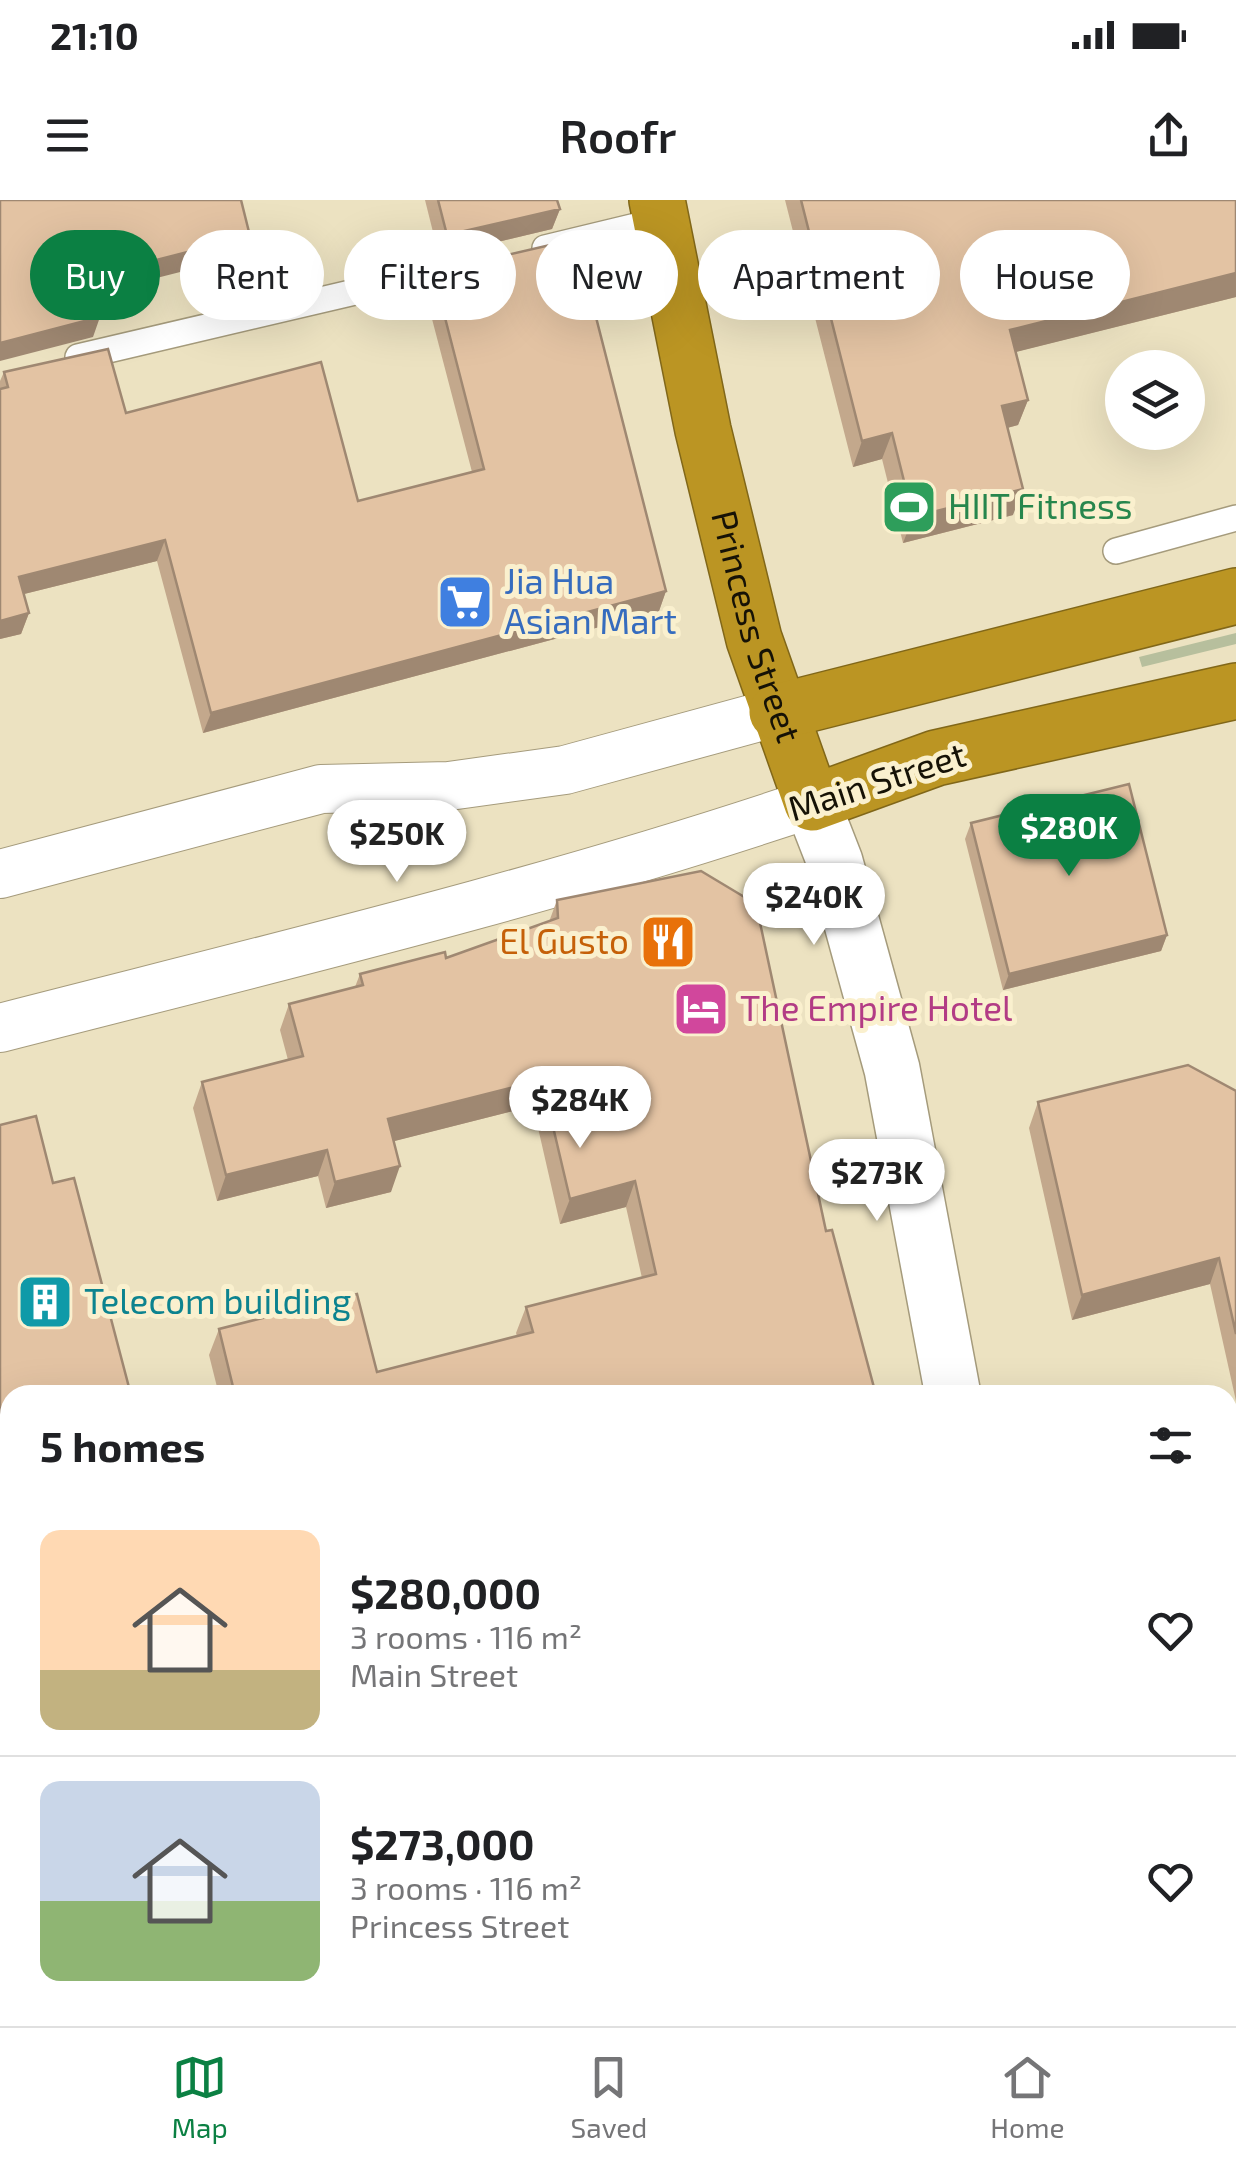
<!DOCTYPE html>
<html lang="en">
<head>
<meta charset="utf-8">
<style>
  :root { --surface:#fff; --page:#f2f2f2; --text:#202124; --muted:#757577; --line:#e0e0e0; --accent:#0b8043 }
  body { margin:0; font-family:"Exo 2",sans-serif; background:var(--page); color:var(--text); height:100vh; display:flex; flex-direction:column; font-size:38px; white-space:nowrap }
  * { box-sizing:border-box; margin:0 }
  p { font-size:32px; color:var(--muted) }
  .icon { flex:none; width:55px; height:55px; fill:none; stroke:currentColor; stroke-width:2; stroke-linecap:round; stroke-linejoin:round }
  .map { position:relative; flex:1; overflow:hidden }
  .side { position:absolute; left:0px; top:1185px; width:1238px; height:642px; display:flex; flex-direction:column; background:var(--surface); border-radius:30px 30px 0 0; box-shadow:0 10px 40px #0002 }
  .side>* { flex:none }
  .guide { position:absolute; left:30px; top:30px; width:1178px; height:90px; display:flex; gap:20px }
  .fabs { position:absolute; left:1105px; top:150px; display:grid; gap:20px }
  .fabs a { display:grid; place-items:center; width:100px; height:100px; border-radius:50%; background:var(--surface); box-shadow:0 10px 40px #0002; font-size:50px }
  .price { position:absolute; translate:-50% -85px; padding:0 22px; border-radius:35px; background:#fff; color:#222; font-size:32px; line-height:65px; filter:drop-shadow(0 2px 5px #0008) }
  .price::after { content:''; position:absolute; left:50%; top:60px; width:30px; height:22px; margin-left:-15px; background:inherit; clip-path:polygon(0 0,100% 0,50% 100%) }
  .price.current { background:var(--accent); color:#fff }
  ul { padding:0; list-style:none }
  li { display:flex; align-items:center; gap:30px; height:250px; padding:0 40px }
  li+li { border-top:2px solid var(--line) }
  li span { display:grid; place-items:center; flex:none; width:280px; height:200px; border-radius:20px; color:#555 }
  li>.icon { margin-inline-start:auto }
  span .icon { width:120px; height:120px; fill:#fffc; stroke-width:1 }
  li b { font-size:42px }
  h2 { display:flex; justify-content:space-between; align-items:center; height:120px; padding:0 40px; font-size:42px }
  .chip { padding:0 35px; border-radius:45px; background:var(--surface); box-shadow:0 10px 40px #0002; font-size:35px; line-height:90px }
  .chip.current { background:var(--accent); color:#fff }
  .status { display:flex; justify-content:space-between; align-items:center; height:70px; padding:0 50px; background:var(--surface); direction:ltr }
  .status svg { height:28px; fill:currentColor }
  header { display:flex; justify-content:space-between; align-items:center; height:130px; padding:0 40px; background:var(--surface); font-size:45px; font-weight:600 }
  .tabs { display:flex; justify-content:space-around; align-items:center; height:140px; border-top:2px solid var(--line); background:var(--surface); font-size:28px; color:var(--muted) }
  .tabs a { display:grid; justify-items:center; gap:5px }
  .tabs .current { color:var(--accent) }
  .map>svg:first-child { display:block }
  .green { fill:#b7bf9d }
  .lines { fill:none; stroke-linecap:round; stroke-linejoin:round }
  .lane-casing { stroke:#a59b7c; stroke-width:28 }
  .street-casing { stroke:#a59b7c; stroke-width:50 }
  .secondary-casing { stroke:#a59b7c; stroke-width:58 }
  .highway-casing { stroke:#816719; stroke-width:58 }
  .lane { stroke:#fff; stroke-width:25 }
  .street { stroke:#fff; stroke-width:48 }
  .secondary { stroke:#fff; stroke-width:55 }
  .highway { stroke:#bb9523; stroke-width:55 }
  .wall { fill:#c3a88c }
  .shaded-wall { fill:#9f8872 }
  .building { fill:#e3c3a3; stroke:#9f8872; stroke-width:2.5 }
  .labels { text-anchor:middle; stroke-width:10; stroke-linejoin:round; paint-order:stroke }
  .leisure-label { font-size:35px; fill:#27864d; stroke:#faf0ce; text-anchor:start }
  .shop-label { font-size:35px; fill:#366cbe; stroke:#faf0ce; text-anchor:start }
  .street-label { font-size:35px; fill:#161206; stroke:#faf0ce }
  .food-label { font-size:35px; fill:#c56008; stroke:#faf0ce; text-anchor:end }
  .hotel-label { font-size:35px; fill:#b23c85; stroke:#faf0ce; text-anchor:start }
  .culture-label { font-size:35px; fill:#0d838f; stroke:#faf0ce; text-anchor:start }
</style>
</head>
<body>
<div class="status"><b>21:10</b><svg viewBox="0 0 49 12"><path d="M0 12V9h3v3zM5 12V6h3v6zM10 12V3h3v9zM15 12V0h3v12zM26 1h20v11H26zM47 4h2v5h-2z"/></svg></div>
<header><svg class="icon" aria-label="menu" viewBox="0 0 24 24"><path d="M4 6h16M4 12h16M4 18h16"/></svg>Roofr<svg class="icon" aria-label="share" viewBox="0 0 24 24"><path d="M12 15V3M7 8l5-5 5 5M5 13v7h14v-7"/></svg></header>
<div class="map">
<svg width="1236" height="1826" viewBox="0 0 1236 1826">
  <rect width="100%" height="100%" fill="#ece2c1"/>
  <!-- green -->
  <path class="green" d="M1236 433V444L1142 467 1139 457Z"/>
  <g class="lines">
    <!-- lane casing -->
    <g class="lane-casing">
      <path id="lane" d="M545 48 661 20
        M78 157 487 61
        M1116 351 1236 318
        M339 1818 341 1826"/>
    </g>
    <!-- street casing -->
    <g class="street-casing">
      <path id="street" d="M0 674 321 589 449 586 565 570 777 512
        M0 828C272 758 546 693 812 603
        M1228 1490 1236 1488
        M0 1807 10 1804"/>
    </g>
    <!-- secondary casing -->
    <g class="secondary-casing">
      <path id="secondary" d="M812 603 835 662 892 869 953 1195
        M1134 1818 1136 1826"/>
    </g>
    <!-- highway casing -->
    <g class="highway-casing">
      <g id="highway">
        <path id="s1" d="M657 0 703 230 754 439 812 603 936 558 1236 491"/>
        <path d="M777 512 1236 396"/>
      </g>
    </g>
    <!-- lane -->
    <use href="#lane" class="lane"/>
    <!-- street -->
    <use href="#street" class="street"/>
    <!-- secondary -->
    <use href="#secondary" class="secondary"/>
    <!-- highway -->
    <use href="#highway" class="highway"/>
  </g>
  <!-- wall -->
  <path class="wall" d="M425 0H557L560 9 552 29 439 56Z
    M785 0H1236V97L1015 152 1028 200 1018 225 1007 228 1013 315 903 343 882 259 853 267Z
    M455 67 666 391 659 411 203 533 157 361 24 394 29 413 21 434 0 439V181L4 172 126 213 358 301 472 272 426 96 434 75 453 70Z
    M971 623 1167 735 1161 751 1003 790 965 639Z
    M557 700 826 1031 876 1195H219L209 1155 219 1129 377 1172 517 1136 516 1133 526 1107 642 1078 626 1007 560 1024 533 906 394 941 391 992 326 1008 318 976 217 1001 193 908 202 882 288 860 280 830 289 804 355 787 360 774 446 758 549 722Z
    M1236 891V1201L1210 1084 1072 1120 1029 928 1038 902Z
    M0 925 53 983 10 1195V1323L0 1285Z
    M1236 1582V1774L1228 1740V1584Z
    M758 1818H854L856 1826H760Z"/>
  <!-- shaded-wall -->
  <path class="shaded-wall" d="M560 9 552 29 439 56 447 35Z
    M250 36 243 56 82 97 90 77Z
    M1236 73V97L1000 156 1010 130Z
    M100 117 93 137 0 161V143Z
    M1028 200 1018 225 992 232 1002 206Z
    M892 233 882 259 853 267 862 241Z
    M1023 289 1013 315 903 343 913 317Z
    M165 340 157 361 12 397 19 377Z
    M666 391 659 411 203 533 211 513Z
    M29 413 21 434 0 439V421Z
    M1167 735 1161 751 1003 790 1009 774Z
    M542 880 533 906 379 945 388 919Z
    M327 950 318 976 217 1001 226 975Z
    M400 966 391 992 326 1008 335 982Z
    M635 981 626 1007 560 1024 570 999Z
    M1219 1058 1210 1084 1072 1120 1082 1095Z
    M10 1637V1661L0 1663V1640Z"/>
  <!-- building -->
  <path class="building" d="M0 0H241L250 36 90 77 100 117 0 143Z
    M438 0H557L560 9 447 35Z
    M801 0H1236V73L1010 130 1028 200 1002 206 1023 289 913 317 892 233 862 241Z
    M576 39 666 391 211 513 165 340 19 377 29 413 0 421V189L8 187 4 172 108 149 126 213 321 162 358 301 484 269 434 75 455 70V67Z
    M1129 584 1167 735 1009 774 971 623Z
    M701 671 756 704 826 1031 832 1030 876 1195H235L219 1129 357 1094 377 1172 533 1132 526 1107 656 1074 635 981 570 999 542 880 388 919 400 966 335 982 327 950 226 975 202 882 303 856 289 804 363 785 360 774 445 752 446 758 558 718 557 700Z
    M1188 865 1236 891V1134L1219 1058 1082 1095 1038 902Z
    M36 916 53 983 74 978 131 1195H10V1261L0 1223V925Z
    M10 1380V1637L0 1640V1382Z
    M1236 1582V1713L1228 1678V1584Z
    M359 1818H585L587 1826H327Z
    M774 1818H854L856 1826H776Z"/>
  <!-- icons -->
  <defs>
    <g id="stadium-square" transform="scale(2.875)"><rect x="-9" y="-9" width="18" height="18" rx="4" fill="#2e9e5b" stroke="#faf0ce"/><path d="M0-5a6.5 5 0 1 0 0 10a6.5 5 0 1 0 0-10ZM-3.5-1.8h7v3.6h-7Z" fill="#fff"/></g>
    <g id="supermarket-square" transform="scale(2.875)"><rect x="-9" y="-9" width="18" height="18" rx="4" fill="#3f7fe0" stroke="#faf0ce"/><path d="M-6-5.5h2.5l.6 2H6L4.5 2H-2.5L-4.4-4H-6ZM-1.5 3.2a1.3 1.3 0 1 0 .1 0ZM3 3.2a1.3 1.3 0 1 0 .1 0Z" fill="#fff"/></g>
    <g id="restaurant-square" transform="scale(2.875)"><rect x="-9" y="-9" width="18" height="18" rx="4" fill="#e8710a" stroke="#faf0ce"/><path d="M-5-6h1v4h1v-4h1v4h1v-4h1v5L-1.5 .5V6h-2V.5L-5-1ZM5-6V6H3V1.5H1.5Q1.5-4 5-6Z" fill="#fff"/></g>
    <g id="hotel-square" transform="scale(2.875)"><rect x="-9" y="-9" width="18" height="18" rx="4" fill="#d1479c" stroke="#faf0ce"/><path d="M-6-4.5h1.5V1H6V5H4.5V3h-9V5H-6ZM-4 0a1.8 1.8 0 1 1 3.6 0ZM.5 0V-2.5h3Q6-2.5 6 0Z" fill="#fff"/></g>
    <g id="building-square" transform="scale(2.875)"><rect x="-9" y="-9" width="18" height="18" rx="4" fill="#0f9aa8" stroke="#faf0ce"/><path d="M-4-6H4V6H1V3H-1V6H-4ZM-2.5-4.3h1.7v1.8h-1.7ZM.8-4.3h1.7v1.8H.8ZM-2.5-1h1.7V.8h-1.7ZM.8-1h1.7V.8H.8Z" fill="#fff"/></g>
  </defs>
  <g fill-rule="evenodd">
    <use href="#stadium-square" x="909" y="307"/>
    <use href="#supermarket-square" x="465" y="402"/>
    <use href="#restaurant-square" x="668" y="742"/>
    <use href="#hotel-square" x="701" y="809"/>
    <use href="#building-square" x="45" y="1102"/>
  </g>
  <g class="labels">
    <!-- leisure labels -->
    <g class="leisure-label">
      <text x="948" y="319">HIIT Fitness</text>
    </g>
    <!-- shop labels -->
    <g class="shop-label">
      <text x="504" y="394">Jia Hua<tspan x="504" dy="40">Asian Mart</tspan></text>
    </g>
    <!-- street labels -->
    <g class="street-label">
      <text dy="12" stroke="none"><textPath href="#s1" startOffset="438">Princess Street</textPath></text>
      <text transform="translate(877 582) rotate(-18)" y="12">Main Street</text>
    </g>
    <!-- food labels -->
    <g class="food-label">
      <text x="629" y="754">El Gusto</text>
    </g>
    <!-- hotel labels -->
    <g class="hotel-label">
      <text x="740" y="821">The Empire Hotel</text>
    </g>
    <!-- culture labels -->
    <g class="culture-label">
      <text x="84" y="1114">Telecom building</text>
    </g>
  </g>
</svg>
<div class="fabs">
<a><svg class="icon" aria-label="layers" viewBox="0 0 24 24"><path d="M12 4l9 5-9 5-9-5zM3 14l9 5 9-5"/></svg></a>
</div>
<b class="price current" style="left:1069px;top:679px">$280K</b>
<b class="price" style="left:397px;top:685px">$250K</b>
<b class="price" style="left:814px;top:748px">$240K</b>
<b class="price" style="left:580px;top:951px">$284K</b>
<b class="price" style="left:877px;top:1024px">$273K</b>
<div class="guide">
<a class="chip current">Buy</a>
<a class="chip">Rent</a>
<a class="chip">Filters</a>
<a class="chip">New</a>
<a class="chip">Apartment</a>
<a class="chip">House</a>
</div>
<section class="side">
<h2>5 homes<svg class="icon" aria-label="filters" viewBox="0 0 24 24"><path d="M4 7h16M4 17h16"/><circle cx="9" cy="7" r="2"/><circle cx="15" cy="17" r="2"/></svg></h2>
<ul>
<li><span style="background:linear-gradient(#ffd9b3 70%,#c2b280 0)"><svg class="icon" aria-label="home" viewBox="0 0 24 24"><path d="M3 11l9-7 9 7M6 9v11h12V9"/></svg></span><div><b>$280,000</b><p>3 rooms · 116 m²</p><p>Main Street</p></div><svg class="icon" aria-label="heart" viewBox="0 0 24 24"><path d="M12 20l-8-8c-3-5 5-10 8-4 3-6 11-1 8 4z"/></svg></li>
<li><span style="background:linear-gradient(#c9d6e8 60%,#8fb573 0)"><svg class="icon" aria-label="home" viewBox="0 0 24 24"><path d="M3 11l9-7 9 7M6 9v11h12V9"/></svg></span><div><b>$273,000</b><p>3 rooms · 116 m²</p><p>Princess Street</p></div><svg class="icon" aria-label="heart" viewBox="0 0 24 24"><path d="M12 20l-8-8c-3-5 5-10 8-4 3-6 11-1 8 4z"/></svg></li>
</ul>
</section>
</div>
<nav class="tabs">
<a class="current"><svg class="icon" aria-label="map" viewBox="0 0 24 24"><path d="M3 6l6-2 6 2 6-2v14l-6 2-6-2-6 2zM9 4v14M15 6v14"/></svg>Map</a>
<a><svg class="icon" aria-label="saved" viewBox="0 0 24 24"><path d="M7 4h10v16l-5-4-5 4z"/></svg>Saved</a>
<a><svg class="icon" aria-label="home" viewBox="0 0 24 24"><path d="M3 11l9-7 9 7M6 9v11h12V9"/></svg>Home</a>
</nav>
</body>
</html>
